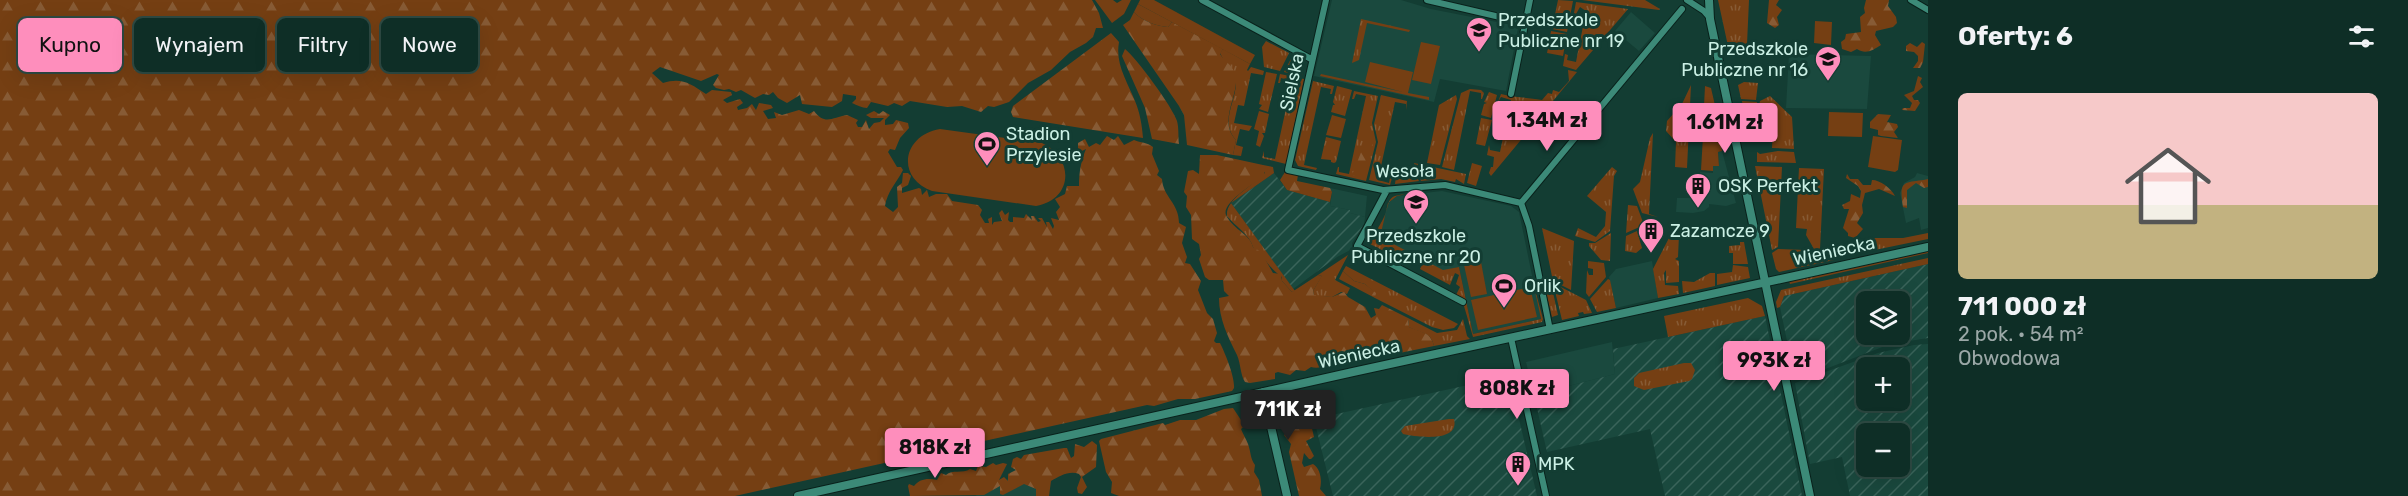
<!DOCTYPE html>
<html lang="pl">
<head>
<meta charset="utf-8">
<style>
  :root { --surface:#0e2e26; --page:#1c3a32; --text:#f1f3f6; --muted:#9ba8a7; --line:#2e4a43; --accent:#fe8ebc }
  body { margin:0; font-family:Rubik,sans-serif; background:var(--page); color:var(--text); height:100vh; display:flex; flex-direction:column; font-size:22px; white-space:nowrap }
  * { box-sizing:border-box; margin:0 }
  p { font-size:20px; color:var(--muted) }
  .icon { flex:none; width:33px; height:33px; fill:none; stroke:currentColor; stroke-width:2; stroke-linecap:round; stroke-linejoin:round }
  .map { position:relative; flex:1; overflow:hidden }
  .panel { display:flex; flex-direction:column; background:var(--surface); width:480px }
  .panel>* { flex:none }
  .hud { position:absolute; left:18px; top:18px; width:570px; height:54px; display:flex; gap:12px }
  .tools { position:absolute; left:1856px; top:291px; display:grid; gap:12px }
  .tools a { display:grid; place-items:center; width:54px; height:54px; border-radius:9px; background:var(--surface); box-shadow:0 6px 24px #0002,0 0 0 2px var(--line); font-size:30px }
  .price { position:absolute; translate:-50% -51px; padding:0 14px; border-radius:6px; background:var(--accent); color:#111; font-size:20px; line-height:39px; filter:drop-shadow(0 2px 3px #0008) }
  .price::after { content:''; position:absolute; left:50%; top:36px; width:18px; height:14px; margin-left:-9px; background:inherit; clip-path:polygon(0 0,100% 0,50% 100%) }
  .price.current { background:#222; color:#fff }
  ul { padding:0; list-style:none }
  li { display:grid; align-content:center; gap:12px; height:318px; padding:0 30px }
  li span { display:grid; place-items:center; height:186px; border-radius:9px; color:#555 }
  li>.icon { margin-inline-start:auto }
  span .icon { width:108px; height:108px; fill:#fffc; stroke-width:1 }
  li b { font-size:26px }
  h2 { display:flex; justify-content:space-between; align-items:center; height:72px; padding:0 30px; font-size:26px }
  .pill { padding:0 21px; border-radius:9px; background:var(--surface); box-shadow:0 6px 24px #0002,0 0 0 2px var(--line); font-size:21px; line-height:54px }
  .pill.current { background:var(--accent); color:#111 }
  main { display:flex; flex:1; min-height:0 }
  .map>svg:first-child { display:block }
  .built { fill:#1a493e }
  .industrial { fill:url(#industrial-furrows); fill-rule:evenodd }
  .grass { fill:url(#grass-tufts) }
  .forest { fill:url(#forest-firs) }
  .green { fill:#753f13 }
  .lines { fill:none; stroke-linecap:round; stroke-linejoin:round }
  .street-casing { stroke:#09211b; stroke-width:8 }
  .secondary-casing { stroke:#09211b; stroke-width:10 }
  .street { stroke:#3c8a78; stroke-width:6 }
  .secondary { stroke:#3c8a78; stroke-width:8 }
  .labels { text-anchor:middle; stroke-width:6; stroke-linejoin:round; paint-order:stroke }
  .poi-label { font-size:18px; fill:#cbf0e5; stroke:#133d33; text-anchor:start }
  .street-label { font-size:18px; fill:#cbf0e5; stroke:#133d33 }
</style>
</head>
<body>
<main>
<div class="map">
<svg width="1928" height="496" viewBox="0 0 1928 496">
  <defs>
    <pattern id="industrial-furrows" width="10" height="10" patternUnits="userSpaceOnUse" patternTransform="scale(1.5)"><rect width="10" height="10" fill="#1a493e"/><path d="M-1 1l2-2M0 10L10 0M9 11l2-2" fill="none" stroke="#3a645a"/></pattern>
    <pattern id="grass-tufts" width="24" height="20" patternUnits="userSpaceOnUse" patternTransform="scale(1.5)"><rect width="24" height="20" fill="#753f13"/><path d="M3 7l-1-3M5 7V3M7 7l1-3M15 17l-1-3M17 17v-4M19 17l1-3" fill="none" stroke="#875b35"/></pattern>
    <pattern id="forest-firs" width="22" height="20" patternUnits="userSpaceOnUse" patternTransform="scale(1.5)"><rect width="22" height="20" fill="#753f13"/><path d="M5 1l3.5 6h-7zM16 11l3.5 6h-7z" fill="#875b35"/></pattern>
  </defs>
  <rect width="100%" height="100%" fill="#133d33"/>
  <!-- built -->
  <path class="built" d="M1332 0H1401L1431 9 1517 26 1518 28 1506 91 1440 79 1434 102 1314 76Z
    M1631 12 1655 33 1639 51 1615 31Z
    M1789 54 1871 56 1867 109 1786 108Z
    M1722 151 1736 203 1726 206 1709 204V207L1704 211 1693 213 1676 212 1677 198H1698L1700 172 1713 173V166H1719L1718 152Z
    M1917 173 1928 176V228L1921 230 1919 218 1906 223 1900 193 1904 183 1915 177Z
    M1330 188 1367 196 1365 217 1350 213V210L1330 206 1332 192Z
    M1442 191 1511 206 1519 212 1541 319 1473 334 1459 267 1443 271 1379 237 1388 203 1397 196Z
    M1652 261 1658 298 1616 308 1609 277 1616 269Z
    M1612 342 1615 374 1534 395 1526 362Z
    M1032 467 1039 496H975Z"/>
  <!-- industrial -->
  <path class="industrial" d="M1274 173 1287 190 1330 202V206L1350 210V213L1365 217 1364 224 1352 243V249L1337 257 1293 289 1231 203Z
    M1928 264V338L1890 344 1802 378 1799 362 1791 360 1780 307 1784 296ZM1866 302H1899V334H1866Z
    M1765 316 1802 496H1665L1650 429 1547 452 1534 395 1615 374 1613 349Z
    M1928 344V496H1850L1842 457 1810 464 1795 383 1878 353 1914 345ZM1866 368H1899V400H1866ZM1866 434H1899V466H1866Z
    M1509 376 1537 496H1333L1314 419Z"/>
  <!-- grass -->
  <path class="grass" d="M1558 0 1573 1 1567 32 1552 29Z
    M1582 0H1645L1660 9 1659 10Z
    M1718 0H1749L1747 44 1728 46Z
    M1576 2 1628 9 1576 70 1563 66 1565 54 1568 55 1567 60 1576 62 1586 11 1580 7 1576 14 1574 13Z
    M1138 4 1172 22 1168 27C1156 26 1142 21 1134 12Z
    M1361 19 1410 30 1409 32 1367 23 1359 60 1352 63Z
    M1266 41 1289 53 1280 71 1264 67 1262 47Z
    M1223 49 1250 64 1247 70 1248 71 1251 67 1264 71 1263 75 1251 73 1244 106 1238 105 1234 123 1252 126 1249 131 1240 129 1236 145 1243 147 1241 156 1233 155 1236 140C1220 123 1235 103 1236 84L1220 53Z
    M1293 55 1296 57 1292 61 1297 63V58L1303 64 1302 76 1284 72Z
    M1568 70 1577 72 1491 176 1489 173 1491 167H1493L1494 157 1487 155 1489 145 1490 150 1500 152 1511 100 1501 97 1498 102 1501 94C1515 98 1527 97 1542 100L1548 93 1552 94 1553 90 1559 92 1569 81Z
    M1266 72 1277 74 1268 112 1259 109 1262 105 1259 104Z
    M1280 74 1304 79 1286 164 1262 158 1264 151V157L1275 159 1292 81 1281 78 1280 83H1278Z
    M1313 81 1334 86 1332 94H1330L1331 89 1321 87 1304 165 1317 168 1316 170 1298 166 1295 160Z
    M1744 82 1758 83 1756 100 1741 99 1738 85Z
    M1691 85 1687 168 1675 167 1676 142 1666 131 1667 121 1682 104Z
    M1337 86 1352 90 1345 116 1331 112 1333 105H1335L1333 102Z
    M1470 89 1481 90 1484 93 1482 99H1481V93L1470 91 1454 170 1442 167 1461 93Z
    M1354 91 1378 96 1372 123 1376 142 1366 181 1336 174 1338 167H1339V172L1349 174 1366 96 1356 94 1354 99H1352Z
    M1489 92 1497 95 1491 118 1481 115 1484 104 1487 103 1484 102Z
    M1381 95 1407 101 1406 110V104L1395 102 1378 180 1389 183 1390 178H1392L1390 185 1369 180 1378 142 1374 124Z
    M1456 95 1457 99 1440 165 1427 163 1439 105Z
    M1770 96 1792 117 1794 149 1772 148 1774 108 1777 107 1759 106 1760 101Z
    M1742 101 1757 102 1754 129 1747 128Z
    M1259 111 1269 114 1265 133H1262L1264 136 1260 147 1256 145 1259 131 1254 129Z
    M1481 118 1492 120 1485 146 1476 144Z
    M1653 133 1649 214 1658 217 1642 213 1633 189 1640 182 1650 138Z
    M1326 137 1341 141 1336 162 1334 163 1331 162V160L1321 159Z
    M1778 151 1794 152 1796 163 1757 162V152L1760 154Z
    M1414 163 1466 174 1464 184 1456 179 1455 182 1441 179 1421 181Z
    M1472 163 1482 166 1476 186 1467 183Z
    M1263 165 1273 167 1274 173 1231 203 1295 291 1292 292 1282 281V277C1270 269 1265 258 1253 247 1250 235 1235 226 1227 216 1225 199 1254 185 1265 173L1262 169Z
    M1755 166 1782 167 1778 247 1772 250Z
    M1612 167 1617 171 1614 176 1610 231 1595 242 1575 236 1578 228 1596 237 1605 226 1606 212 1587 196Z
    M1411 168 1413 169 1419 181 1395 184 1397 169 1402 170 1401 174 1407 175Z
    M1799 168 1824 169 1820 249H1814L1806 235 1807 229 1796 228Z
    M1407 194 1397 196 1388 203 1380 237 1443 270 1459 267 1473 334 1541 319 1533 282 1543 319 1542 322 1473 337 1464 306 1456 295 1460 287 1456 284 1459 275 1455 273 1450 285 1420 269 1422 265 1414 261 1411 265 1389 253 1391 251 1389 249 1388 253 1370 244 1373 238 1370 237 1368 242 1365 241 1368 235 1373 237C1377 229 1382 222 1385 215 1391 198 1387 196 1407 194Z
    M1628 205 1637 206 1644 225 1626 233Z
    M1542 228 1574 241 1571 290 1553 281Z
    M1637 231 1642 248 1636 253 1625 251 1626 236Z
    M1611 233 1610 261 1601 260 1589 246V243H1595Z
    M1928 233V239L1865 252 1866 238H1903Z
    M1679 235 1678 257 1675 259 1679 261V282L1666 283V270L1664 273 1665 285 1678 286 1679 294 1658 298 1653 269 1669 238Z
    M1740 242H1744L1748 264H1733V253H1729V246L1740 245Z
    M1778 249 1835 251 1834 260 1779 272 1776 269 1772 253Z
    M1928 251V253L1790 284 1789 281Z
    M1348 255 1335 280 1350 288 1347 294 1341 292 1332 297 1314 296 1313 291 1321 277 1322 276 1318 275Z
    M1928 258V264L1784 296 1780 307 1777 308 1776 302 1781 290Z
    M1733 265 1748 267 1750 278 1717 285V274L1732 272Z
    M1346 266 1458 324 1454 328 1443 330 1432 327 1375 298V293L1365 284 1354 281 1343 271Z
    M1710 273H1715V286L1683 293 1682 281 1694 282Z
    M1550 279 1558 315 1552 317 1543 280Z
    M1608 279 1610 280 1616 308 1597 312 1590 299Z
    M1553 283 1586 300 1592 313 1584 314 1583 312 1578 313 1579 316 1562 320Z
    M1748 298 1762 306 1765 316 1668 337 1664 316Z
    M1408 318 1437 333 1457 330 1463 319 1467 336 1470 339 1434 346C1431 331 1419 333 1409 327Z
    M1684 363H1691L1695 370 1692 379 1689 381 1644 390 1634 386V378L1639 373Z
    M1449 419H1454C1460 443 1417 437 1403 434L1401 431 1405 426Z"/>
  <!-- forest -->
  <path class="forest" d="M0 0H1092L1099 13 1103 28H1096L1093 37 1086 43 1070 52 1051 70 1028 83 1009 102 994 107 988 106 981 112 962 106 947 107 910 101 902 106 894 103 888 106 871 102 867 108C862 108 857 105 852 103L856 99V96L843 94 842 101 832 107 802 104 800 95 787 103 778 98 773 92 769 95 763 94 755 98 741 90 736 92 729 89 724 90 716 88 713 85 719 75 717 74 701 81 660 67 652 73 663 83C681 77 690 83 706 94L712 90 731 92 732 95 723 100 727 103 740 99 743 103 737 107 738 110 747 108 752 104 756 110 759 103 771 105 773 108 763 111 768 119 776 118 774 112 782 115 799 110 809 114 814 111C825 126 833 117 847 115L858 120 856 123 858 127H862L866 120 869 129 874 123 880 122 884 118H871L866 115 874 111 879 114 883 111 890 115 885 120V125L893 124 896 120 908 123 909 128 900 138 895 150 890 149 888 152 897 167H901L903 170C897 182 887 192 885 206L893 212 898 207 897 187 902 183 903 173H908L911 176 908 185 902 188V193L919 188 921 189 922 195 927 190 929 197 936 194H947L952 201 978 205 982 210 980 215 985 223H989L988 219 992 217V225L994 222 1002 221 999 213 1002 210 1005 215 1009 212 1008 220 1010 222H1013V217L1024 218 1026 214 1032 220 1031 216H1034L1038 222 1041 221 1038 218H1042L1047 227 1046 222H1049L1053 229 1054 226 1051 218 1059 220 1056 212 1060 207 1055 199 1065 194 1067 186H1079C1079 172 1081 161 1086 149L1078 153V143L1085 139 1089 147 1096 143 1100 145 1107 136 1114 140 1118 136 1124 145 1134 140C1141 143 1147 142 1153 147L1152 154 1159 171 1157 175 1162 179C1163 197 1179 203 1179 223L1186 227 1182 243 1187 257 1185 263 1190 264 1201 281 1198 290 1207 313 1213 319 1217 333 1214 341 1216 343H1220C1225 353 1235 377 1234 388L1232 391 1195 399H1178L1154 406 1147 405 735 496H0Z
    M1769 0H1779L1776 5 1782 10 1777 17 1779 25 1775 28 1767 23Z
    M1866 0H1889L1888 6 1896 17 1897 23 1893 27 1876 31 1875 35 1881 45C1873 50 1866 55 1857 49L1851 52 1842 49 1841 42 1845 39 1846 34 1861 32 1860 17 1865 13 1864 8Z
    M1134 12C1142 21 1156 26 1168 27L1172 22 1223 49 1220 54C1225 62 1235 67 1236 77 1238 97 1218 122 1236 140L1233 155 1187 145 1184 115 1179 106 1123 25 1130 20Z
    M1111 33 1119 42C1115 64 1127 81 1135 101 1140 113 1142 125 1143 138L1013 117 1011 112 1013 106Z
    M1922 42 1925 44 1923 62 1920 68H1913L1918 61V56L1914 52 1906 51V46L1910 43 1917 47Z
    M1125 49C1137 59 1172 106 1177 121 1179 128 1178 137 1179 144L1152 139 1145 108 1122 56Z
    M1918 76 1922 78 1920 82 1923 87 1912 96 1914 100H1918L1920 103 1915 111 1902 110 1903 108H1910L1912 103 1904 95 1914 91Z
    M1878 114 1891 115 1887 122 1897 124 1898 127 1894 132 1898 138 1881 136 1878 135V130L1870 128V122Z
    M1366 140 1371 141 1373 146 1366 176 1361 178 1352 175Z
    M1200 155H1217L1263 165 1265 176C1256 182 1221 203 1226 215 1228 220 1235 227 1239 230 1245 235 1251 239 1253 247L1261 252 1273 273 1281 274 1282 281 1292 292 1318 275 1322 276 1313 291 1314 295 1332 297 1344 292 1348 297 1365 307 1371 318 1376 315 1374 308 1379 309 1382 305 1408 318 1409 327C1419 332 1431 331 1434 346L1345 364 1353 361H1335C1331 366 1318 369 1311 367L1305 371 1296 370 1290 375 1278 372 1275 373V379L1250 383 1245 382C1240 374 1241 364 1237 355 1228 337 1219 319 1219 298L1229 296 1224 291 1223 280H1209L1205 277 1199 259 1201 255 1199 244 1192 239 1191 215 1186 207 1187 196 1184 192 1188 171 1193 170 1199 174Z
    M1285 172 1298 175 1297 181 1330 188 1332 192 1330 202 1287 190 1280 180Z
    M1847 174 1850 179H1858L1863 185H1871L1872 180C1880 180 1891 188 1895 196L1879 189 1865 193 1862 205 1863 213 1857 223 1863 229 1855 238 1848 236V233L1843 228 1849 209H1844L1842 205 1850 201 1851 194 1860 198 1861 191 1858 186 1846 178Z
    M1928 179V187L1924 188 1916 183 1907 190V208L1903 207C1898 177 1906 184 1928 179Z
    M1787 251H1800L1804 261 1797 268H1780L1776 258Z
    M1343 271 1354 281 1365 284 1376 293 1375 298 1339 279Z
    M1318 390 1326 398C1321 408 1312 408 1303 407L1297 411 1295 418 1299 422 1309 414 1312 415 1310 420 1314 437 1306 441 1314 456 1311 459H1309L1304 453 1302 463 1304 467 1313 464C1321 469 1322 481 1320 489L1326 496H1299L1289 452 1291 444 1284 435 1290 430 1284 423 1286 416 1285 404 1295 395 1298 399 1302 394 1308 396Z
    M1233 408 1245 426 1241 429C1243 434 1246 439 1248 444 1251 452 1250 458 1255 465L1254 472 1259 480 1262 496H1119L1111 493 1112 482 1106 472 1099 441 1101 439 1163 423 1165 425 1180 420H1196L1224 409Z
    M1092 441 1097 445 1096 467 1082 477 1087 487 1082 494 1078 493 1077 488 1081 477 1079 474C1070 470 1059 476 1051 481L1049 496H1036V489L1024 484 1003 495 1000 494V486L984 495 910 496 908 486 909 484 914 486C920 479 927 478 937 480L941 473 946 475C952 469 963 474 970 469L976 471 978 466 986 467 993 463 996 465 1003 463 1007 464 999 480 1004 477 1008 481V474L1016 470 1011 467 1013 459 1017 457 1021 459 1024 455 1064 448H1067L1071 458 1074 456 1075 444 1084 447Z"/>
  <!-- green -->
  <path class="green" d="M1095 0H1113L1117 3 1122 0H1131L1124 14 1112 23Z
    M1140 0H1154L1255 55 1250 64 1138 4Z
    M1815 21 1832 22 1831 45 1814 43Z
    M1551 31 1567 34 1563 56 1547 53Z
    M1421 42 1440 46 1431 84 1412 80Z
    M1370 62 1413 72 1408 93 1429 97V100L1320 76 1321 74 1403 92 1365 82Z
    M1705 86 1711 88 1717 114 1710 115 1711 121 1718 120V121L1712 126 1703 125Z
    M1829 112 1863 113 1862 137 1828 136Z
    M1332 115 1346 119 1341 138 1326 135Z
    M1703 128H1711L1716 136 1713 137 1714 141 1720 140 1722 151 1718 152 1719 166H1713V171L1701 170 1703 136H1705L1703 134Z
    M940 129 1042 143C1075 158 1073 200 1036 206L932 191C895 177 903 135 940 129Z
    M1873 136 1902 140 1898 170 1895 172 1868 167Z
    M1588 261 1604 263 1606 277 1589 297 1586 293 1587 270 1589 275H1593V269L1588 268Z
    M1481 262 1487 294 1471 297 1464 265Z
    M1530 287 1537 317 1478 330 1471 300Z"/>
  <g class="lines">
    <!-- street casing -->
    <g class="street-casing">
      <path id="street" d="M1202 0 1311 59
        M1326 0 1288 170 1383 190 1445 185 1521 203
        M1427 0 1526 23
        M1687 0 1704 11 1710 18
        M1911 0 1928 10
        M1511 94 1530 0
        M1387 190 1357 246 1463 302
        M1550 330 1529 226 1521 203 1682 9
        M1511 338 1546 496"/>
    </g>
    <!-- secondary casing -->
    <g class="secondary-casing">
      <path id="secondary" d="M1709 0 1710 19 1810 496
        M1263 392 1287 496
        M798 496 1353 372 1928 247"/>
    </g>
    <!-- street -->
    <use href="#street" class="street"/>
    <!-- secondary -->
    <use href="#secondary" class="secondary"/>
  </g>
  <!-- icons -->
  <defs>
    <g id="school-pin" transform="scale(1.35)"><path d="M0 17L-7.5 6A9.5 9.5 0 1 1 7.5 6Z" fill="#fe8ebc" stroke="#133d33"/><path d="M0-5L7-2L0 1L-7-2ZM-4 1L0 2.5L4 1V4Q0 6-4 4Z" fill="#111"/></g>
    <g id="stadium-pin" transform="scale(1.35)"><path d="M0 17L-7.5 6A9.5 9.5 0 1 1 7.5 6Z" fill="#fe8ebc" stroke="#133d33"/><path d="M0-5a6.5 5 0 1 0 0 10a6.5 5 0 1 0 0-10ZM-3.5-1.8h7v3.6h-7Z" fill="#111"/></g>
    <g id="building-pin" transform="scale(1.35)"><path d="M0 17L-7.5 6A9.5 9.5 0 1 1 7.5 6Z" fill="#fe8ebc" stroke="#133d33"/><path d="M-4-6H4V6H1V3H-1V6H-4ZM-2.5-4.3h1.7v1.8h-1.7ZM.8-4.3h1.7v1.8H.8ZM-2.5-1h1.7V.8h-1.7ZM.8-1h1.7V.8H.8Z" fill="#111"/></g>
  </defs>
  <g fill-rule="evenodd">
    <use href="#school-pin" x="1479" y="30"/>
    <use href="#school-pin" x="1828" y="59"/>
    <use href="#stadium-pin" x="987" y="144"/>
    <use href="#building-pin" x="1698" y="186"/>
    <use href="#school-pin" x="1416" y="202"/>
    <use href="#building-pin" x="1651" y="231"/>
    <use href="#stadium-pin" x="1504" y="286"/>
    <use href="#building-pin" x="1518" y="464"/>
  </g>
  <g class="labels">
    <!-- poi labels -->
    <g class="poi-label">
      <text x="1498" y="26">Przedszkole<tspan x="1498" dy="21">Publiczne nr 19</tspan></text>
      <text x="1808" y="55" text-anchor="end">Przedszkole<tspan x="1808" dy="21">Publiczne nr 16</tspan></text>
      <text x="1006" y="140">Stadion<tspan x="1006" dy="21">Przylesie</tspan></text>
      <text x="1718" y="192">OSK Perfekt</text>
      <text x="1670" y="237">Zazamcze 9</text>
      <text x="1416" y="242" text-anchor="middle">Przedszkole<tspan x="1416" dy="21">Publiczne nr 20</tspan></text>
      <text x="1524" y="292">Orlik</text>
      <text x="1538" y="470">MPK</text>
    </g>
    <!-- street labels -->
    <g class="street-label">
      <text transform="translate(1292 82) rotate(-78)" y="6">Sielska</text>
      <text transform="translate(1405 171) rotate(-1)" y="6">Wesoła</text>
      <text transform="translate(1834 251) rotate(-12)" y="6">Wieniecka</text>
      <text transform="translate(1359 354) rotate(-12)" y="6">Wieniecka</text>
    </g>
  </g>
</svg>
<div class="tools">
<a><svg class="icon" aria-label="layers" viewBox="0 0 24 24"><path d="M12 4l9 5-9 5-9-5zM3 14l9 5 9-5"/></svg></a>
<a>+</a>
<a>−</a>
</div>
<b class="price" style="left:1547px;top:152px">1.34M zł</b>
<b class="price" style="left:1725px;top:154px">1.61M zł</b>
<b class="price" style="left:1774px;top:392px">993K zł</b>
<b class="price" style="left:1517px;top:420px">808K zł</b>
<b class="price current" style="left:1288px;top:441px">711K zł</b>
<b class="price" style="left:935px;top:479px">818K zł</b>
<div class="hud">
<a class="pill current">Kupno</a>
<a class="pill">Wynajem</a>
<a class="pill">Filtry</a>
<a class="pill">Nowe</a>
</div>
</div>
<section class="panel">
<h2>Oferty: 6<svg class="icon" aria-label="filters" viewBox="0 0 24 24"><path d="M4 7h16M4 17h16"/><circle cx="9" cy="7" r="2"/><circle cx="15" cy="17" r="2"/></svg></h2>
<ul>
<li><span style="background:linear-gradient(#f6c9c9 60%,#c2b280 0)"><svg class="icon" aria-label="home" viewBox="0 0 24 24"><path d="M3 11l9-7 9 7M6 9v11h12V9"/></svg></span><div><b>711 000 zł</b><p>2 pok. · 54 m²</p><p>Obwodowa</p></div></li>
</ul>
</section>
</main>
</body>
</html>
